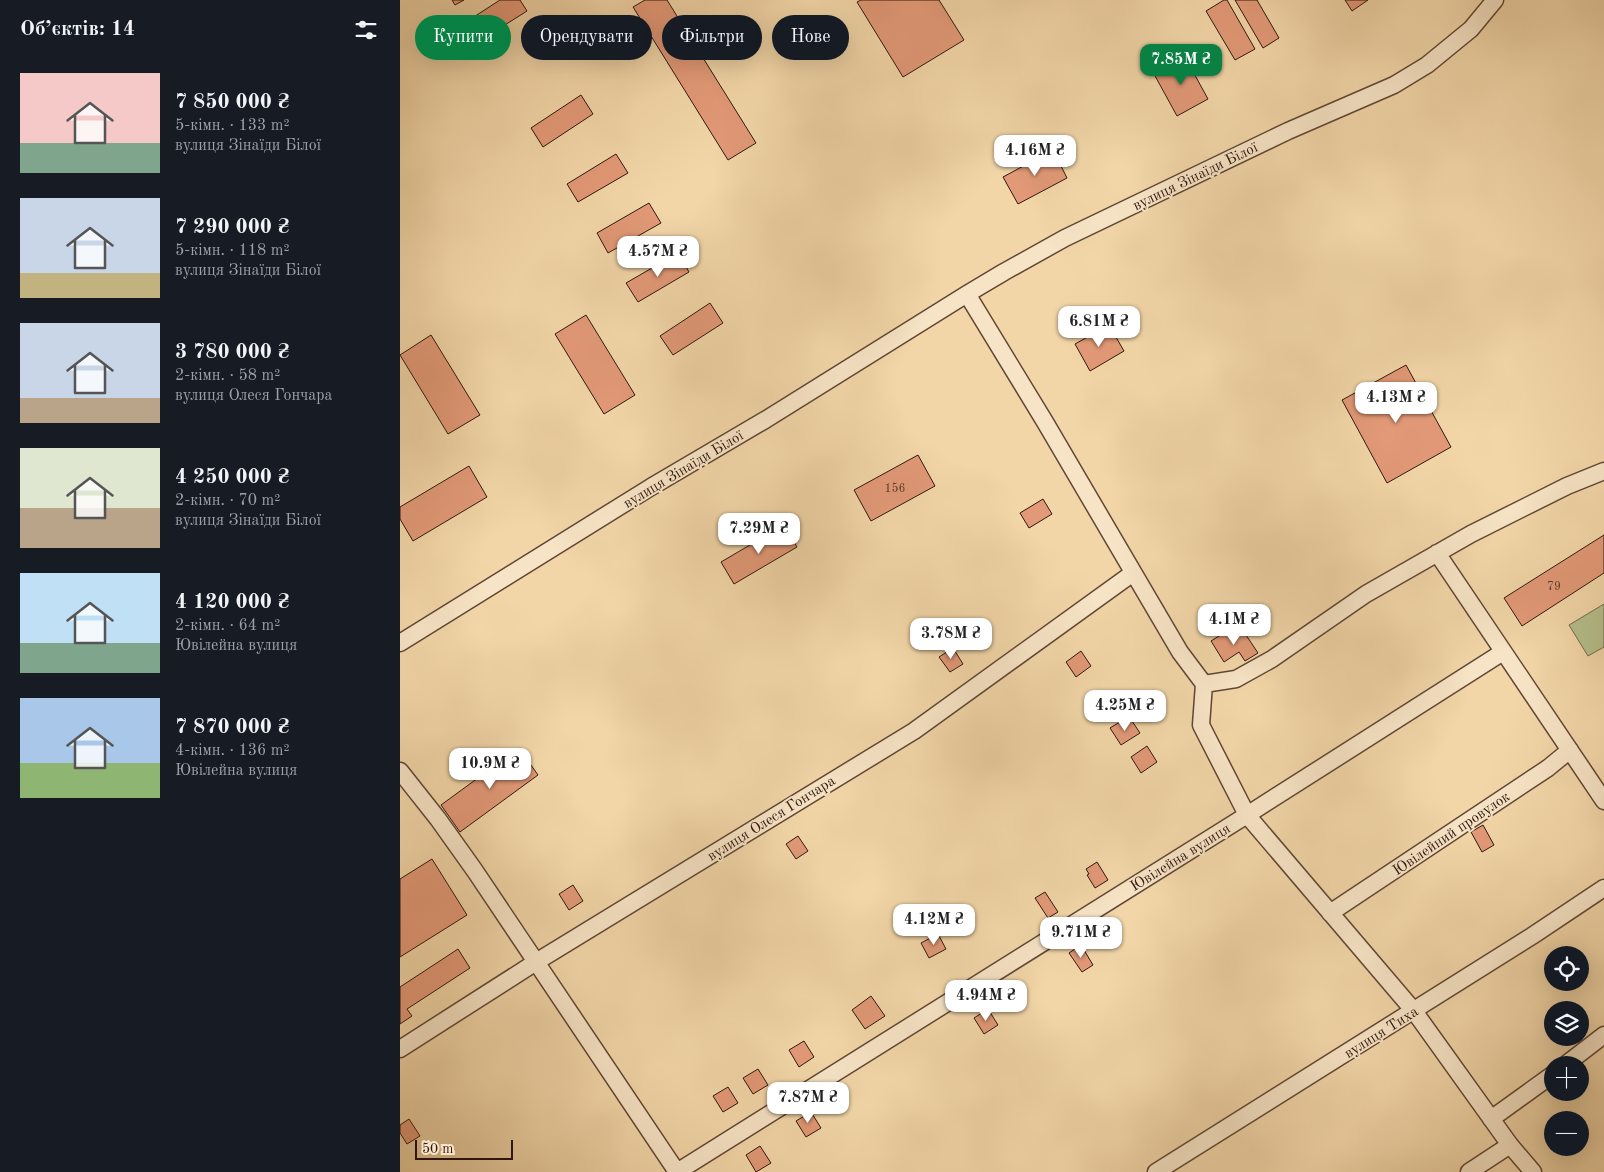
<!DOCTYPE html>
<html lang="uk">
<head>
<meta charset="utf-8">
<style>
  :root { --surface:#171b24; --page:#242831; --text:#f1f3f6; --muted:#9ea1a6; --accent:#0b8043 }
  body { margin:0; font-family:"Old Standard TT",serif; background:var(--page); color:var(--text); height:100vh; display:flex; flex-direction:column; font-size:19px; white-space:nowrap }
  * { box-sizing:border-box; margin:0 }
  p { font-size:16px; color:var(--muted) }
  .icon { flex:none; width:28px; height:28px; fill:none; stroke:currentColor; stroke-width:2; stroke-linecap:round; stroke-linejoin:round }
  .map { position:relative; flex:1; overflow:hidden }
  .drawer { display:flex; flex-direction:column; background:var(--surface); width:400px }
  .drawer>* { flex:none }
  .banner { position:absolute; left:15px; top:15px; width:475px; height:45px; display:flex; gap:10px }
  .tools { position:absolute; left:1144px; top:946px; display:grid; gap:10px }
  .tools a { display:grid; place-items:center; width:45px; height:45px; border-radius:50%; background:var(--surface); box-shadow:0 5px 20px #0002; font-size:25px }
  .scale { position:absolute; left:15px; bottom:12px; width:98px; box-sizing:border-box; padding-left:5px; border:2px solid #2f170f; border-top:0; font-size:14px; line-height:18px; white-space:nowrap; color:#2f170f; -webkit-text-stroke:4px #f7e4c6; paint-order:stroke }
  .price { position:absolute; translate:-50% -42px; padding:0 11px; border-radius:10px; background:#fff; color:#222; font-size:16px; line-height:32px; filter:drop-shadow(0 1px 2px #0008) }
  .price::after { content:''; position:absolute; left:50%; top:30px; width:15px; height:11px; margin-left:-8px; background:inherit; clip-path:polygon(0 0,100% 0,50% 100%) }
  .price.active { background:var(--accent); color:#fff }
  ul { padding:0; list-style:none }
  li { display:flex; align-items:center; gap:15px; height:125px; padding:0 20px }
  li span { display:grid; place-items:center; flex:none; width:140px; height:100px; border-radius:0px; color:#555 }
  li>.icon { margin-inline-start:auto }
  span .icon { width:60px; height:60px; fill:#fffc; stroke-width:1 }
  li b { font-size:21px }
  h2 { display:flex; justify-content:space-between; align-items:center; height:60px; padding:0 20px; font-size:21px }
  .chip { padding:0 18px; border-radius:22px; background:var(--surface); box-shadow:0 5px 20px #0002; font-size:18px; line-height:45px }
  .chip.active { background:var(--accent); color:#fff }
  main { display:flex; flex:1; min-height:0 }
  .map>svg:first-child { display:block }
  .green { fill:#b5bf8c; stroke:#726b4e }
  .building { fill:#e29977; stroke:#2f170f }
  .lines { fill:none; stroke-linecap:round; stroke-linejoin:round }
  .minor-casing { stroke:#604735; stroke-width:19 }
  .minor { stroke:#f7e4c6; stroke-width:16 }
  .labels { text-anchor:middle; stroke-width:4; stroke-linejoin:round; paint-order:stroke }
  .number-label { font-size:12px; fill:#5c3829 }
  .street-label { font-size:15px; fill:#2f170f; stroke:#f7e4c6 }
</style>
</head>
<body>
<main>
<section class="drawer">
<h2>Об’єктів: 14<svg class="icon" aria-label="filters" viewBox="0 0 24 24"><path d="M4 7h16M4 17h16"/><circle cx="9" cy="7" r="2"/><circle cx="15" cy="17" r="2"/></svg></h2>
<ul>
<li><span style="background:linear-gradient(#f6c9c9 70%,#7fa58c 0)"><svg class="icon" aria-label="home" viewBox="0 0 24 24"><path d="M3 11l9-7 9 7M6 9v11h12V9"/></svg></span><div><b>7 850 000 ₴</b><p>5-кімн. · 133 m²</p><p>вулиця Зінаїди Білої</p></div></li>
<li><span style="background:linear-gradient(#c9d6e8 75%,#c2b280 0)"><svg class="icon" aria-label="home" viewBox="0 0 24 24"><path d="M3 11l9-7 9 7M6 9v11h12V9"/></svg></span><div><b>7 290 000 ₴</b><p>5-кімн. · 118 m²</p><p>вулиця Зінаїди Білої</p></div></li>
<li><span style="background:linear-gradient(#c9d6e8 75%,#b9a48a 0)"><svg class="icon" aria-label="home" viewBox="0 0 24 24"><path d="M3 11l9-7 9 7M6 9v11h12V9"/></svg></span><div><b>3 780 000 ₴</b><p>2-кімн. · 58 m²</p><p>вулиця Олеся Гончара</p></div></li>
<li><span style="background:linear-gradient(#dfe7d0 60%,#b9a48a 0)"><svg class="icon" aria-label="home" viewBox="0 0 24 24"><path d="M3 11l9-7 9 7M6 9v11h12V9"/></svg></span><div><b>4 250 000 ₴</b><p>2-кімн. · 70 m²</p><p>вулиця Зінаїди Білої</p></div></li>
<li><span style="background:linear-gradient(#bfe0f5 70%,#7fa58c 0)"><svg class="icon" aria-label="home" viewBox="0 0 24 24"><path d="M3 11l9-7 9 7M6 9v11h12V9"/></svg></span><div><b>4 120 000 ₴</b><p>2-кімн. · 64 m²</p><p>Ювілейна вулиця</p></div></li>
<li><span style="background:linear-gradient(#a9c7e8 65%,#8fb573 0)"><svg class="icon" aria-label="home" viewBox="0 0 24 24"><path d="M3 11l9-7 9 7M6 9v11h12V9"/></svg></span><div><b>7 870 000 ₴</b><p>4-кімн. · 136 m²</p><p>Ювілейна вулиця</p></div></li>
</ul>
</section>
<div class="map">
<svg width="1204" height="1172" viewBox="0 0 1204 1172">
  <rect width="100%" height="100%" fill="#f2d6a8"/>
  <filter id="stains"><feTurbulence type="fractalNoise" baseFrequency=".004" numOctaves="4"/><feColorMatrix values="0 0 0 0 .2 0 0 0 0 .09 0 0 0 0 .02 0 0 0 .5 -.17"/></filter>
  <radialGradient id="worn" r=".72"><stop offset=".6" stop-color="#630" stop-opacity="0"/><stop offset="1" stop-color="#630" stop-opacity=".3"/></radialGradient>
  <!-- green -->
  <path class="green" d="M1204 604V647L1188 656 1169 625Z"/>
  <!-- building -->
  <path class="building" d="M52 0H64L55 5Z
    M100 0H120L127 11 78 42 66 22Z
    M245 0H267L356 143 328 160 233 7Z
    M461 0H539L564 40 503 77 457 2Z
    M824 0H827L855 49 835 60 806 11Z
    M835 0H857L879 38 863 48Z
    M945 0H968L952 11Z
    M785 57 808 99 777 116 754 74Z
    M181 95 193 114 143 147 131 128Z
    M653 150 667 178 618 204 603 177Z
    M216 154 228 173 178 202 167 184Z
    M249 203 261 223 208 253 197 233Z
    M278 253 289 272 238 302 226 283Z
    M310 303 323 323 273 355 260 336Z
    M186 315 235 395 204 414 155 334Z
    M709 325 724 351 690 371 675 344Z
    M31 335 80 415 48 434 0 355Z
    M1006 365 1051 447 987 483 942 400Z
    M518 455 535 486 471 521 454 490Z
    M69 466 87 497 13 541 0 519V507Z
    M643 499 652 514 629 528 620 513Z
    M384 525 397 547 334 584 321 562Z
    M1204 535V573L1122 626 1104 598Z
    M830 629 835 638 844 632 858 653 845 661 839 652 824 662 811 641Z
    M553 648 563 664 550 672 539 657Z
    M681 651 691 666 676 677 666 662Z
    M723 720 726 724 732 721 740 733 721 745 710 728Z
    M747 746 757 762 741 773 731 757Z
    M119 748 138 775 60 832 41 805Z
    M1083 825 1094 845 1082 852 1071 832Z
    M398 836 408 851 396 859 386 844Z
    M32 859 67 915 0 957V879Z
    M697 862 708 880 695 888 687 875 689 874 686 869Z
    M173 885 183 901 169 910 159 894Z
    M645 892 658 912 648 918 635 898Z
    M538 934 546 949 529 958 521 943Z
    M681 945 693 965 682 972 669 953Z
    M58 949 70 968 7 1009 12 1016 0 1024V987Z
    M471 996 485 1016 465 1029 452 1010Z
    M588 1009 598 1025 584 1034 574 1018Z
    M404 1041 414 1057 399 1067 389 1050Z
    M358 1069 368 1085 353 1094 343 1078Z
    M328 1087 338 1103 323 1112 313 1096Z
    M411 1112 421 1128 406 1137 396 1121Z
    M9 1119 20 1136 7 1144 0 1133V1125Z
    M360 1146 371 1163 356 1172 346 1155Z"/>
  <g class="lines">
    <!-- minor casing -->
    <g class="minor-casing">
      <path id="minor" d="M567 294 645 422 780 652 804 684
        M1037 553 1204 801
        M0 643 251 487 365 420 567 294 604 272 665 238 888 131 994 85 1027 65 1071 29 1095 0
        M804 684 801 725 847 815 1014 1011 1110 1145 1133 1172
        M804 684 836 679 872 659 966 594 1071 534 1167 486 1204 471
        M0 771 38 819 75 871 277 1172
        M930 913 1148 768 1170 750
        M0 1049 136 962 514 731 733 573
        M1165 1065 1204 1035
        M1091 1119 1152 1075
        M277 1172 847 815 1103 652
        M756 1172 1132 936 1204 888
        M1069 1172 1110 1145"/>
    </g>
    <!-- minor -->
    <use href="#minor" class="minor"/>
  </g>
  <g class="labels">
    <!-- number labels -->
    <g class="number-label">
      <text x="495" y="492">156</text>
      <text x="1154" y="590">79</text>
    </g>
    <!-- street labels -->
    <g class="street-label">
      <text transform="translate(795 176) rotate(-26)" y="5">вулиця Зінаїди Білої</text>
      <text transform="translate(283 469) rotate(-31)" y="5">вулиця Зінаїди Білої</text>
      <text transform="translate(371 818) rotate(-32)" y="5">вулиця Олеся Гончара</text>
      <text transform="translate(1051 833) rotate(-34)" y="5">Ювілейний провулок</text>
      <text transform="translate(780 857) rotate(-32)" y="5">Ювілейна вулиця</text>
      <text transform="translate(981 1032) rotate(-32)" y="5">вулиця Тиха</text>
    </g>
  </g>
  <rect width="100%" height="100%" filter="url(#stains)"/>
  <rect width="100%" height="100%" fill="url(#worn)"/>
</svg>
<div class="tools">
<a><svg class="icon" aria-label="locate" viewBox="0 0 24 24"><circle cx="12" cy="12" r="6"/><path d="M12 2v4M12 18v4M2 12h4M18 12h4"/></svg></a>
<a><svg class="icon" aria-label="layers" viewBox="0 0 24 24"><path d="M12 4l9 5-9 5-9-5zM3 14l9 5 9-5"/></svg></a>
<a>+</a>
<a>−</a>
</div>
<div class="scale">50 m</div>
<b class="price active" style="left:781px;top:86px">7.85M ₴</b>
<b class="price" style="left:635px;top:177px">4.16M ₴</b>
<b class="price" style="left:258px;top:278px">4.57M ₴</b>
<b class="price" style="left:699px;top:348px">6.81M ₴</b>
<b class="price" style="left:996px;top:424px">4.13M ₴</b>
<b class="price" style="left:359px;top:555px">7.29M ₴</b>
<b class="price" style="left:834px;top:646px">4.1M ₴</b>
<b class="price" style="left:551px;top:660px">3.78M ₴</b>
<b class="price" style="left:725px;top:732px">4.25M ₴</b>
<b class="price" style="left:90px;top:790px">10.9M ₴</b>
<b class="price" style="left:534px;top:946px">4.12M ₴</b>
<b class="price" style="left:681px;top:959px">9.71M ₴</b>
<b class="price" style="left:586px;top:1022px">4.94M ₴</b>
<b class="price" style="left:408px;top:1124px">7.87M ₴</b>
<div class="banner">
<a class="chip active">Купити</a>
<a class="chip">Орендувати</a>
<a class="chip">Фільтри</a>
<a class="chip">Нове</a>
</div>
</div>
</main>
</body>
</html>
